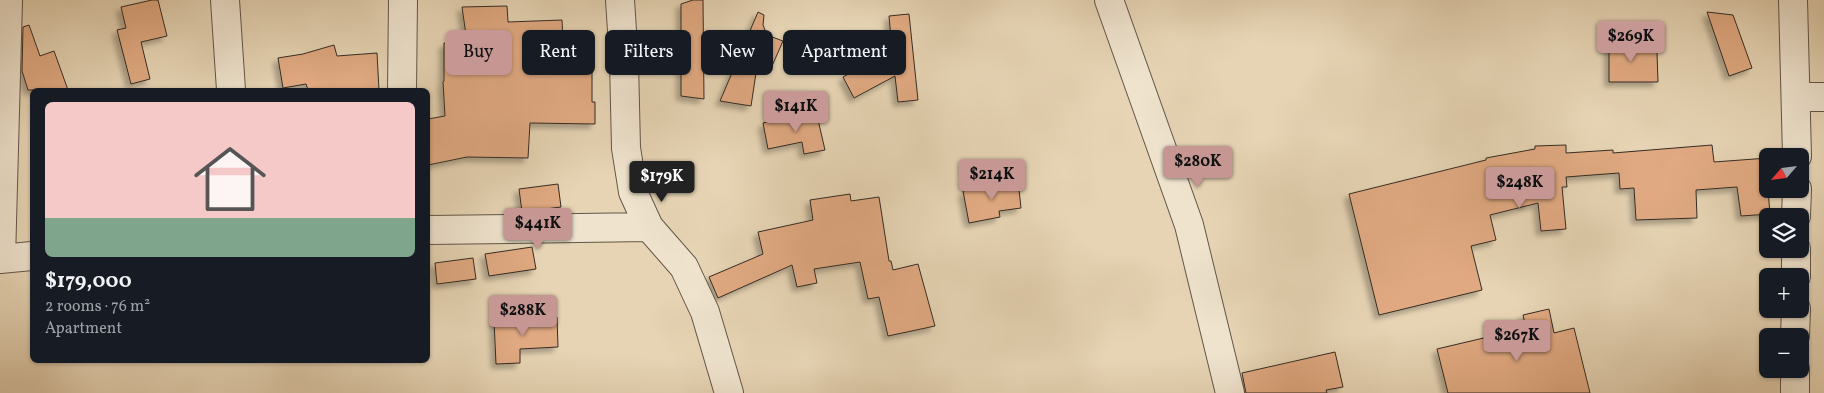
<!DOCTYPE html>
<html lang="en">
<head>
<meta charset="utf-8">
<style>
  :root { --surface:#171b24; --page:#20242c; --text:#f1f3f6; --muted:#9ea1a6; --line:#363941; --accent:#c59692 }
  body { margin:0; font-family:Vollkorn,serif; background:var(--page); color:var(--text); height:100vh; display:flex; flex-direction:column; font-size:19px; white-space:nowrap }
  * { box-sizing:border-box; margin:0 }
  p { font-size:16px; color:var(--muted) }
  .icon { flex:none; width:28px; height:28px; fill:none; stroke:currentColor; stroke-width:2; stroke-linecap:round; stroke-linejoin:round }
  .map { position:relative; flex:1; overflow:hidden }
  .details { position:absolute; left:30px; top:88px; width:400px; height:275px; display:flex; flex-direction:column; background:var(--surface); border-radius:8px; box-shadow:0 1px 4px #0004 }
  .details>* { flex:none }
  .guide { position:absolute; left:445px; top:30px; width:475px; height:45px; display:flex; gap:10px }
  .needle { width:32px; rotate:242deg }
  .tools { position:absolute; left:1759px; top:148px; display:grid; gap:10px }
  .tools a { display:grid; place-items:center; width:50px; height:50px; border-radius:8px; background:var(--surface); box-shadow:0 1px 4px #0004; font-size:25px }
  .price { position:absolute; translate:-50% -42px; padding:0 11px; border-radius:5px; background:var(--accent); color:#111; font-size:16px; line-height:32px; filter:drop-shadow(0 1px 2px #0008) }
  .price::after { content:''; position:absolute; left:50%; top:30px; width:15px; height:11px; margin-left:-8px; background:inherit; clip-path:polygon(0 0,100% 0,50% 100%) }
  .price.on { background:#222; color:#fff }
  ul { padding:0; list-style:none }
  li { display:grid; align-content:center; gap:10px; height:265px; padding:0 15px }
  li+li { border-top:1px solid var(--line) }
  li span { display:grid; place-items:center; height:155px; border-radius:8px; color:#555 }
  li>.icon { margin-inline-start:auto }
  span .icon { width:90px; height:90px; fill:#fffc; stroke-width:1 }
  li b { font-size:21px }
  .tag { padding:0 18px; border-radius:8px; background:var(--surface); box-shadow:0 1px 4px #0004; font-size:18px; line-height:45px }
  .tag.on { background:var(--accent); color:#111 }
  .map>svg:first-child { display:block }
  .building { fill:#e0a981; stroke:#352c23; filter:url(#shadow) }
  .lines { fill:none; stroke-linecap:round; stroke-linejoin:round }
  .minor-casing { stroke:#615647; stroke-width:30 }
  .minor { stroke:#efe3ce; stroke-width:28 }
</style>
</head>
<body>
<div class="map">
<svg width="1824" height="393" viewBox="0 0 1824 393">
  <defs>
    <filter id="shadow"><feDropShadow dx="-4.5" dy="4.5" stdDeviation="2.5" flood-color="#0004"/></filter>
  </defs>
  <rect width="100%" height="100%" fill="#e6d4b4"/>
  <filter id="stains"><feTurbulence type="fractalNoise" baseFrequency=".004" numOctaves="4"/><feColorMatrix values="0 0 0 0 .2 0 0 0 0 .09 0 0 0 0 .02 0 0 0 .5 -.17"/></filter>
  <radialGradient id="worn" r=".72"><stop offset=".6" stop-color="#630" stop-opacity="0"/><stop offset="1" stop-color="#630" stop-opacity=".3"/></radialGradient>
  <!-- building -->
  <path class="building" d="M152 0H158L167 36 141 42 150 79 131 84 117 30 126 28 121 7Z
    M693 0H703L704 99 681 96V4Z
    M507 6 508 22 562 20 564 62H592V102H595V124L530 123 528 158 467 157 428 165V119L445 116 443 82 444 81V43L467 42 462 7Z
    M758 12 764 15 763 25 767 35 783 41 772 66 758 60 751 106 720 101Z
    M1707 12 1733 15 1752 68 1729 76Z
    M909 14 918 100 898 102 895 76 854 98 843 77 892 50 889 16Z
    M29 25 40 56 54 51 68 90H28L22 71 23 27Z
    M1635 38 1636 52H1657L1658 82H1609V39Z
    M334 45 337 56 377 53 379 90H308L306 84 283 88 278 58 303 54Z
    M816 111 825 150 804 154 802 142 768 149 763 123Z
    M1566 145V153L1613 150V153L1712 145 1714 162 1768 158V190L1770 214 1741 216 1737 187 1696 190 1697 218 1636 220 1634 188 1620 189 1619 173 1566 177 1567 187H1562L1566 229 1541 231 1538 203 1490 215 1496 240 1471 246 1482 290 1379 315 1349 194 1486 160V158L1535 149V146Z
    M1018 180 1021 208 999 211 1000 217 969 223 963 191Z
    M558 184 561 207 522 212 519 189Z
    M850 194 851 201 879 197 889 261H891L893 270 918 264 935 326 888 336 879 297 868 299 860 262 814 269 817 283 797 287 792 265 718 298 709 277 763 254 758 232 813 220 810 200Z
    M532 247 536 269 489 276 485 254Z
    M473 258 476 279 437 284 435 263Z
    M1549 309 1554 333 1574 328 1590 393H1448L1437 349 1526 328 1523 315Z
    M557 317 558 347 520 349V363L496 364 494 320Z
    M1335 352 1343 387 1326 390 1327 393H1246L1242 373Z"/>
  <g class="lines">
    <!-- minor casing -->
    <g class="minor-casing">
      <path id="minor" d="M225 0 231 90
        M620 0 624 61 626 148 633 192 649 227 684 267 705 312 729 393
        M1109 0 1189 225 1230 393
        M1793 0 1797 156
        M402 90 403 0
        M1796 97H1824
        M1796 216 1797 189
        M428 230 649 227
        M0 259 32 256
        M1 259 8 0
        M1796 276V249
        M1795 336 1796 309
        M1795 393V369"/>
    </g>
    <!-- minor -->
    <use href="#minor" class="minor"/>
  </g>
  <rect width="100%" height="100%" filter="url(#stains)"/>
  <rect width="100%" height="100%" fill="url(#worn)"/>
</svg>
<div class="tools">
<a><svg class="needle" viewBox="-14 -14 28 28"><path d="M0-13l5 13h-10z" fill="#e53935"/><path d="M0 13l5-13h-10z" fill="#9ea1a6"/></svg></a>
<a><svg class="icon" aria-label="layers" viewBox="0 0 24 24"><path d="M12 4l9 5-9 5-9-5zM3 14l9 5 9-5"/></svg></a>
<a>+</a>
<a>−</a>
</div>
<b class="price" style="left:1631px;top:63px">$269K</b>
<b class="price" style="left:796px;top:133px">$141K</b>
<b class="price" style="left:1198px;top:188px">$280K</b>
<b class="price" style="left:992px;top:201px">$214K</b>
<b class="price on" style="left:662px;top:203px">$179K</b>
<b class="price" style="left:1520px;top:209px">$248K</b>
<b class="price" style="left:538px;top:250px">$441K</b>
<b class="price" style="left:523px;top:337px">$288K</b>
<b class="price" style="left:1517px;top:362px">$267K</b>
<div class="guide">
<a class="tag on">Buy</a>
<a class="tag">Rent</a>
<a class="tag">Filters</a>
<a class="tag">New</a>
<a class="tag">Apartment</a>
</div>
<section class="details">
<ul>
<li><span style="background:linear-gradient(#f6c9c9 75%,#7fa58c 0)"><svg class="icon" aria-label="home" viewBox="0 0 24 24"><path d="M3 11l9-7 9 7M6 9v11h12V9"/></svg></span><div><b>$179,000</b><p>2 rooms · 76 m²</p><p>Apartment</p></div></li>
</ul>
</section>
</div>
</body>
</html>
